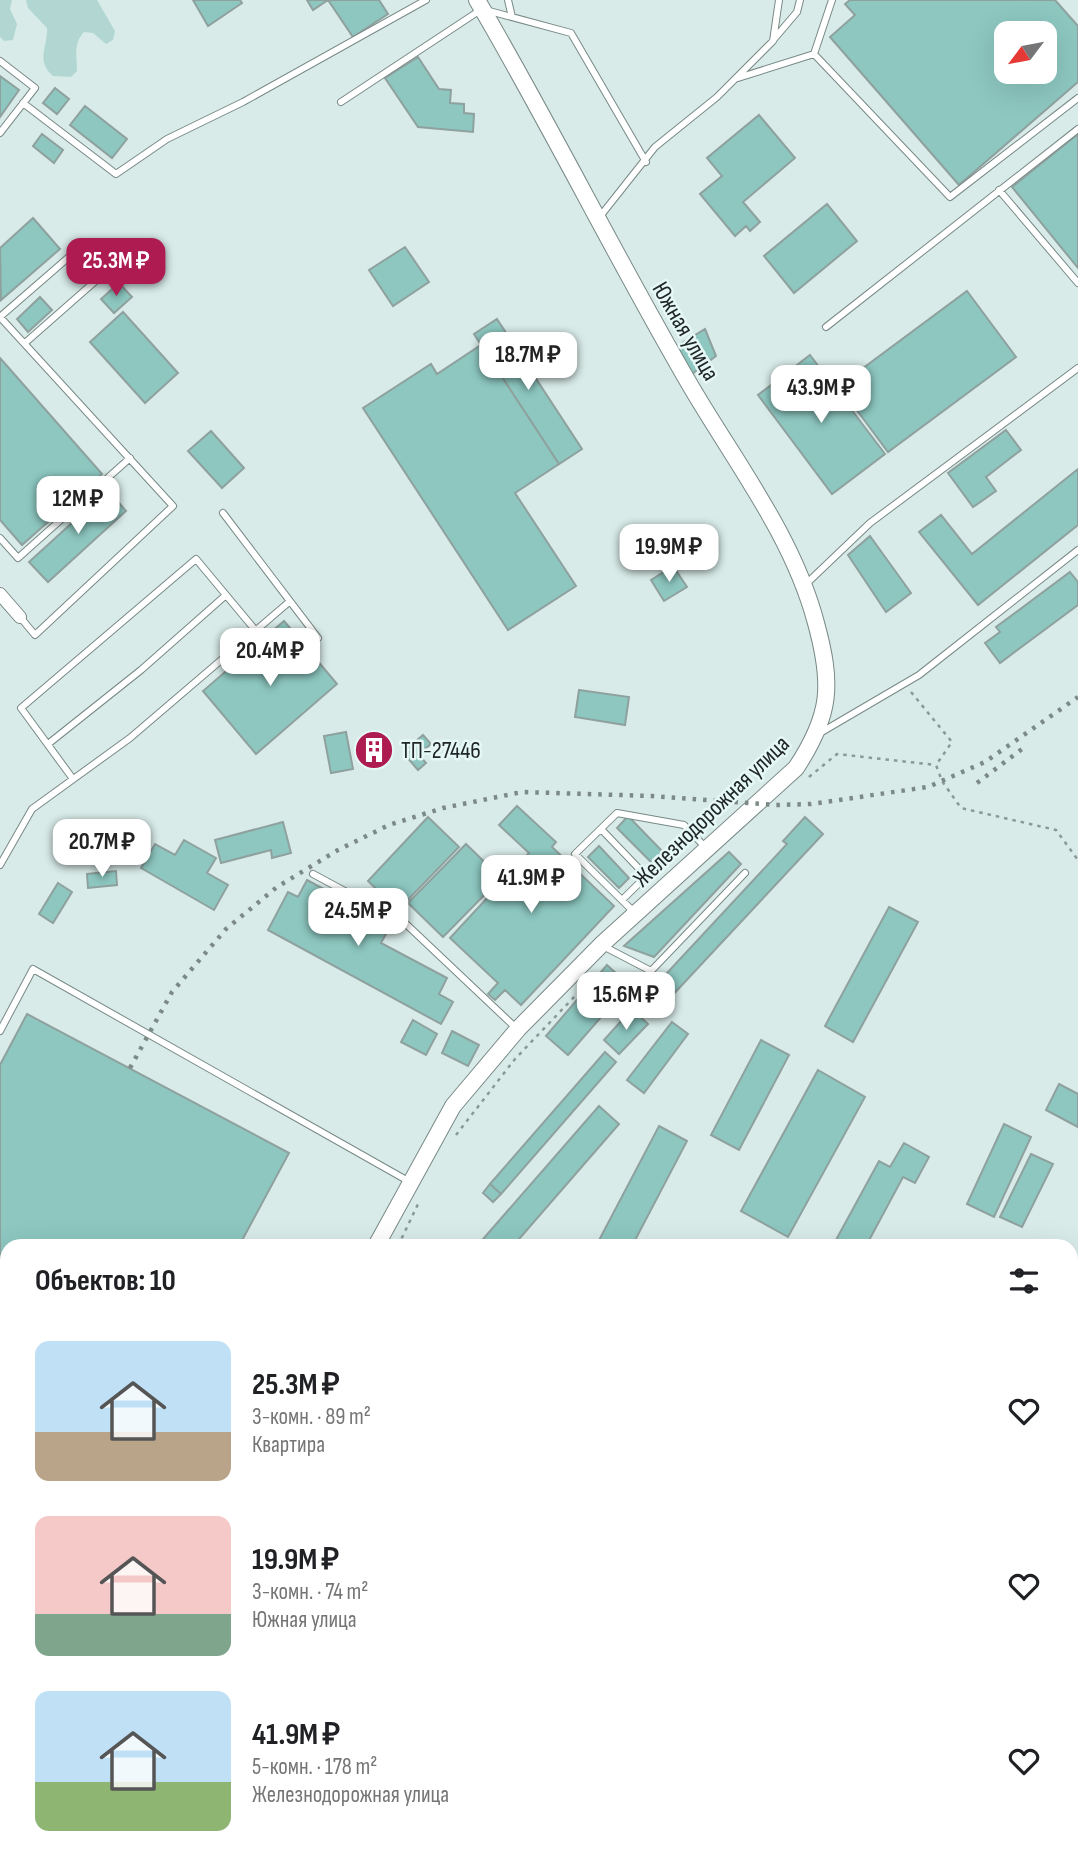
<!DOCTYPE html>
<html lang="ru">
<head>
<meta charset="utf-8">
<style>
  :root { --surface:#fff; --page:#f2f2f2; --text:#202124; --muted:#757577; --accent:#ad1b50 }
  body { margin:0; font-family:"Sofia Sans Condensed",sans-serif; background:var(--page); color:var(--text); height:100vh; display:flex; flex-direction:column; font-size:26px; white-space:nowrap }
  * { box-sizing:border-box; margin:0 }
  p { font-size:23px; color:var(--muted) }
  .icon { flex:none; width:38px; height:38px; fill:none; stroke:currentColor; stroke-width:2; stroke-linecap:round; stroke-linejoin:round }
  .map { position:relative; flex:1; overflow:hidden }
  .sheet { position:absolute; left:0px; top:1239px; width:1078px; height:625px; display:flex; flex-direction:column; background:var(--surface); border-radius:21px 21px 0 0; box-shadow:0 7px 28px #0002 }
  .sheet>* { flex:none }
  .needle { width:46px; rotate:238deg }
  .fabs { position:absolute; left:994px; top:21px; display:grid; gap:14px }
  .fabs a { display:grid; place-items:center; width:63px; height:63px; border-radius:14px; background:var(--surface); box-shadow:0 7px 28px #0002; font-size:35px }
  .price { position:absolute; translate:-50% -60px; padding:0 16px; border-radius:14px; background:#fff; color:#222; font-size:23px; line-height:46px; filter:drop-shadow(0 2px 4px #0008) }
  .price::after { content:''; position:absolute; left:50%; top:42px; width:21px; height:16px; margin-left:-10px; background:inherit; clip-path:polygon(0 0,100% 0,50% 100%) }
  .price.active { background:var(--accent); color:#fff }
  ul { padding:0; list-style:none }
  li { display:flex; align-items:center; gap:21px; height:175px; padding:0 35px }
  li span { display:grid; place-items:center; flex:none; width:196px; height:140px; border-radius:14px; color:#555 }
  li>.icon { margin-inline-start:auto }
  span .icon { width:84px; height:84px; fill:#fffc; stroke-width:1 }
  li b { font-size:30px }
  h2 { display:flex; justify-content:space-between; align-items:center; height:84px; padding:0 35px; font-size:30px }
  .map>svg:first-child { display:block }
  .green { fill:#b2d7d2 }
  .building { fill:#8dc7c0; stroke:#8fa19e; stroke-width:2; fill-rule:evenodd }
  .lines { fill:none; stroke-linecap:round; stroke-linejoin:round }
  .service-casing { stroke:#788986; stroke-width:8 }
  .minor-casing { stroke:#788986; stroke-width:14 }
  .tertiary-casing { stroke:#788986; stroke-width:18 }
  .primary-casing { stroke:#3b9189; stroke-width:21 }
  .path { stroke:#8a9896; stroke-width:2.5; stroke-dasharray:3.5 5; stroke-linecap:butt }
  .service { stroke:#fff; stroke-width:6 }
  .minor { stroke:#fff; stroke-width:12 }
  .tertiary { stroke:#fff; stroke-width:16 }
  .primary { stroke:#92dfd9; stroke-width:19 }
  .rail { stroke:#7c8987; stroke-width:4.5; stroke-dasharray:3.5 7; stroke-linecap:butt }
  .labels { text-anchor:middle; stroke-width:5; stroke-linejoin:round; paint-order:stroke }
  .street-label { font-size:24px; fill:#202726; stroke:#e5f8f5 }
  .poi-label { font-size:24px; fill:#202726; stroke:#e5f8f5; text-anchor:start }
</style>
</head>
<body>
<div class="map">
<svg width="1078" height="1863" viewBox="0 0 1078 1863">
  <rect width="100%" height="100%" fill="#d8ebe8"/>
  <!-- green -->
  <path class="green" d="M0 0H12L10 9 17 24 13 40 4 41 0 37Z
    M26 0H97L115 31 113 40 106 44 93 33 84 32C73 44 77 56 77 71L71 77 53 76C35 60 48 47 47 28L28 8Z
    M0 1339 7 1343V1374L0 1371Z
    M0 1463 7 1468V1496L0 1493Z
    M0 1559 7 1563V1603L0 1600Z
    M0 1642 7 1645V1716L0 1715Z
    M78 1857H255L254 1863H77Z
    M362 1857H553L565 1863H360Z"/>
  <!-- building -->
  <path class="building" d="M193 0H240L242 3 208 26Z
    M307 0H379L388 14 353 37 328 0 313 10Z
    M850 0H1055L1078 26V82L959 185 830 37 855 15 845 4ZM1006 33H1045V72H1006Z
    M418 57 439 89 451 90 450 103 464 104V113L474 114 473 132 418 127 385 78Z
    M0 76 19 90 0 117Z
    M55 88 69 99 57 114 43 103Z
    M85 106 127 139 112 158 70 125Z
    M759 115 795 158 743 202 760 222 750 231 746 226 735 236 700 194 722 176 707 158Z
    M42 134 63 150 54 163 33 146Z
    M1078 134V268L1012 187Z
    M827 204 857 241 794 293 764 256Z
    M33 218 60 249 1 300 0 248Z
    M405 247 429 282 393 306 369 270Z
    M119 283 132 297 114 313 101 299Z
    M967 291 1016 357 888 452 839 386Z
    M40 297 52 310 28 332 17 319Z
    M123 312 178 373 145 403 90 342Z
    M497 319 582 449 559 464 474 334Z
    M705 329 716 356 692 374 677 346Z
    M481 345 559 464 515 493 576 586 508 630 363 408 431 364 437 374Z
    M810 355 885 454 832 494 758 395Z
    M0 358 102 474 22 545 0 520Z
    M1006 430 1021 450 986 477 996 491 973 507 948 473Z
    M211 431 244 468 222 488 188 451Z
    M1078 469V525L978 605 919 532 941 515 972 554Z
    M108 490 126 511 48 582 29 562Z
    M870 536 911 593 886 612 848 555Z
    M673 566 687 587 664 601 651 580Z
    M1070 572 1078 582V605L1000 663 985 643 1000 632 996 627Z
    M284 621 337 684 256 754 203 691Z
    M579 690 629 697 625 725 575 717Z
    M346 732 353 769 331 773 324 736Z
    M423 735 431 744 418 754 426 763 418 770 405 755 412 750 409 747Z
    M379 739 386 747 369 760 362 752Z
    M517 806 556 842 552 847 614 906 521 1005 505 990 495 1000 488 994 498 983 450 938 529 853 499 825Z
    M628 816 663 852 652 863 617 828Z
    M428 817 459 847 398 910 368 881Z
    M805 817 823 834 668 1000 654 987 787 844 783 841Z
    M283 822 291 853 272 858 271 850 221 863 215 840Z
    M184 840 216 858 207 873 228 885 214 910 141 868 155 844 175 855Z
    M466 844 501 878 443 937 408 903Z
    M599 846 629 878 619 888 588 857Z
    M729 852 741 864 654 957 624 946Z
    M116 871 117 885 88 888 87 874Z
    M307 880 383 921 387 932 381 943 447 978 439 994 453 1002 441 1024 268 930 288 892 298 897Z
    M58 883 72 892 53 923 39 914Z
    M889 907 918 922 853 1042 825 1026Z
    M607 965 629 985 568 1055 546 1036Z
    M632 1009 648 1024 619 1054 604 1040Z
    M27 1014 289 1153 239 1246H7V1337L0 1334V1065Z
    M413 1020 437 1034 426 1055 401 1042Z
    M672 1022 688 1034 644 1093 627 1080Z
    M452 1031 479 1045 468 1066 442 1053Z
    M761 1040 789 1055 739 1150 711 1135Z
    M605 1052 616 1062 501 1194 490 1184Z
    M818 1070 865 1097 788 1237 741 1211Z
    M1059 1084 1078 1094V1127L1046 1110Z
    M599 1106 619 1124 513 1246H477Z
    M1004 1124 1031 1137 994 1217 967 1204Z
    M659 1126 687 1141 632 1246H596Z
    M904 1143 929 1157 915 1183 903 1177 866 1246H846L836 1240 879 1161 890 1167Z
    M1031 1154 1053 1164 1022 1227 1000 1217Z
    M490 1184 501 1194 493 1202 483 1193Z
    M1078 1281V1306L1071 1301V1291Z
    M1071 1321 1078 1325V1360L1071 1356Z
    M1071 1436 1078 1440V1490L1071 1487Z
    M1071 1492 1078 1496 1071 1514Z
    M1078 1562V1653L1075 1658 1071 1655V1574Z
    M1072 1670 1078 1674V1694L1071 1690Z
    M1071 1741 1078 1745V1863H850L838 1857H1071Z"/>
  <g class="lines">
    <!-- service casing -->
    <g class="service-casing">
      <path id="service" d="M508 0 512 17
        M774 39 797 12 800 0
        M814 54 950 197 1078 98
        M814 54 832 0
        M0 61 35 88 0 133
        M738 78 814 54
        M341 102 482 9 571 33 646 162
        M23 103 116 174 167 139 243 102 426 0
        M999 190 1078 283
        M598 219 655 147 717 97 773 41 779 0
        M1 316 77 250 100 277 25 343
        M0 317 173 506 35 635 20 617
        M826 327 1078 129
        M223 513 318 638
        M0 538 18 558 130 458
        M805 585 870 523 1078 368
        M820 733 919 675 1078 550
        M48 744 141 670 226 595
        M73 779 21 708 196 559 256 631
        M601 829 646 876
        M0 865 32 809 130 738 289 602
        M313 874 406 924 516 1028
        M622 900 691 832
        M635 913 575 854 617 813 684 825 706 848
        M603 946 651 971 745 873
        M0 1031 33 969 410 1182
        M1071 1416 1078 1419
        M0 1436 7 1423
        M0 1443 7 1447
        M1071 1566 1078 1554
        M1071 1716 1078 1719
        M286 1857 290 1863
        M720 1863 724 1857"/>
    </g>
    <!-- minor casing -->
    <g class="minor-casing">
      <path id="minor" d="M0 594 20 617"/>
    </g>
    <!-- tertiary casing -->
    <g class="tertiary-casing">
      <path id="tertiary" d="M376 1246 453 1106 518 1029 601 945 796 768C831 715 833 685 816 623 793 536 735 462 690 385 616 258 551 126 477 0
        M0 1383 7 1386
        M0 1618 7 1622"/>
    </g>
    <!-- primary casing -->
    <g class="primary-casing">
      <path id="primary" d="M0 1512 7 1516
        M0 1533 7 1537
        M613 1857 625 1863
        M646 1857 658 1863"/>
    </g>
    <!-- path -->
    <path class="path" d="M911 692 952 742 936 765 942 781 961 808 1056 830 1078 860
      M809 777 837 754 936 765
      M456 1135 515 1059 596 974
      M398 1246 419 1202
      M0 1727H7
      M0 1843 7 1853
      M9 1857 14 1863"/>
    <!-- service -->
    <use href="#service" class="service"/>
    <!-- minor -->
    <use href="#minor" class="minor"/>
    <!-- tertiary -->
    <use href="#tertiary" class="tertiary"/>
    <!-- primary -->
    <use href="#primary" class="primary"/>
    <!-- rail -->
    <path class="rail" d="M977 783 1022 749
      M130 1068 172 992 226 929 277 887 338 850 389 825 443 808 522 792 652 796 776 805 811 804 928 787 985 762 1078 697"/>
  </g>
  <!-- icons -->
  <defs>
    <g id="building-disc" transform="scale(2.0125)"><circle r="9.5" fill="#ad1b50" stroke="#e5f8f5"/><path d="M-4-6H4V6H1V3H-1V6H-4ZM-2.5-4.3h1.7v1.8h-1.7ZM.8-4.3h1.7v1.8H.8ZM-2.5-1h1.7V.8h-1.7ZM.8-1h1.7V.8H.8Z" fill="#fff"/></g>
  </defs>
  <g fill-rule="evenodd">
    <use href="#building-disc" x="374" y="750"/>
  </g>
  <g class="labels">
    <!-- street labels -->
    <g class="street-label">
      <text transform="translate(686 331) rotate(60)" y="8">Южная улица</text>
      <text transform="translate(711 811) rotate(-44)" y="8">Железнодорожная улица</text>
    </g>
    <!-- poi labels -->
    <g class="poi-label">
      <text x="401" y="758">ТП-27446</text>
    </g>
  </g>
</svg>
<div class="fabs">
<a><svg class="needle" viewBox="-14 -14 28 28"><path d="M0-13l5 13h-10z" fill="#e53935"/><path d="M0 13l5-13h-10z" fill="#757577"/></svg></a>
</div>
<b class="price active" style="left:116px;top:298px">25.3M ₽</b>
<b class="price" style="left:528px;top:392px">18.7M ₽</b>
<b class="price" style="left:821px;top:425px">43.9M ₽</b>
<b class="price" style="left:78px;top:536px">12M ₽</b>
<b class="price" style="left:669px;top:584px">19.9M ₽</b>
<b class="price" style="left:270px;top:688px">20.4M ₽</b>
<b class="price" style="left:102px;top:879px">20.7M ₽</b>
<b class="price" style="left:531px;top:915px">41.9M ₽</b>
<b class="price" style="left:358px;top:948px">24.5M ₽</b>
<b class="price" style="left:626px;top:1032px">15.6M ₽</b>
<section class="sheet">
<h2>Объектов: 10<svg class="icon" aria-label="filters" viewBox="0 0 24 24"><path d="M4 7h16M4 17h16"/><circle cx="9" cy="7" r="2"/><circle cx="15" cy="17" r="2"/></svg></h2>
<ul>
<li><span style="background:linear-gradient(#bfe0f5 65%,#b9a48a 0)"><svg class="icon" aria-label="home" viewBox="0 0 24 24"><path d="M3 11l9-7 9 7M6 9v11h12V9"/></svg></span><div><b>25.3M ₽</b><p>3-комн. · 89 m²</p><p>Квартира</p></div><svg class="icon" aria-label="heart" viewBox="0 0 24 24"><path d="M12 20l-8-8c-3-5 5-10 8-4 3-6 11-1 8 4z"/></svg></li>
<li><span style="background:linear-gradient(#f6c9c9 70%,#7fa58c 0)"><svg class="icon" aria-label="home" viewBox="0 0 24 24"><path d="M3 11l9-7 9 7M6 9v11h12V9"/></svg></span><div><b>19.9M ₽</b><p>3-комн. · 74 m²</p><p>Южная улица</p></div><svg class="icon" aria-label="heart" viewBox="0 0 24 24"><path d="M12 20l-8-8c-3-5 5-10 8-4 3-6 11-1 8 4z"/></svg></li>
<li><span style="background:linear-gradient(#bfe0f5 65%,#8fb573 0)"><svg class="icon" aria-label="home" viewBox="0 0 24 24"><path d="M3 11l9-7 9 7M6 9v11h12V9"/></svg></span><div><b>41.9M ₽</b><p>5-комн. · 178 m²</p><p>Железнодорожная улица</p></div><svg class="icon" aria-label="heart" viewBox="0 0 24 24"><path d="M12 20l-8-8c-3-5 5-10 8-4 3-6 11-1 8 4z"/></svg></li>
</ul>
</section>
</div>
</body>
</html>
